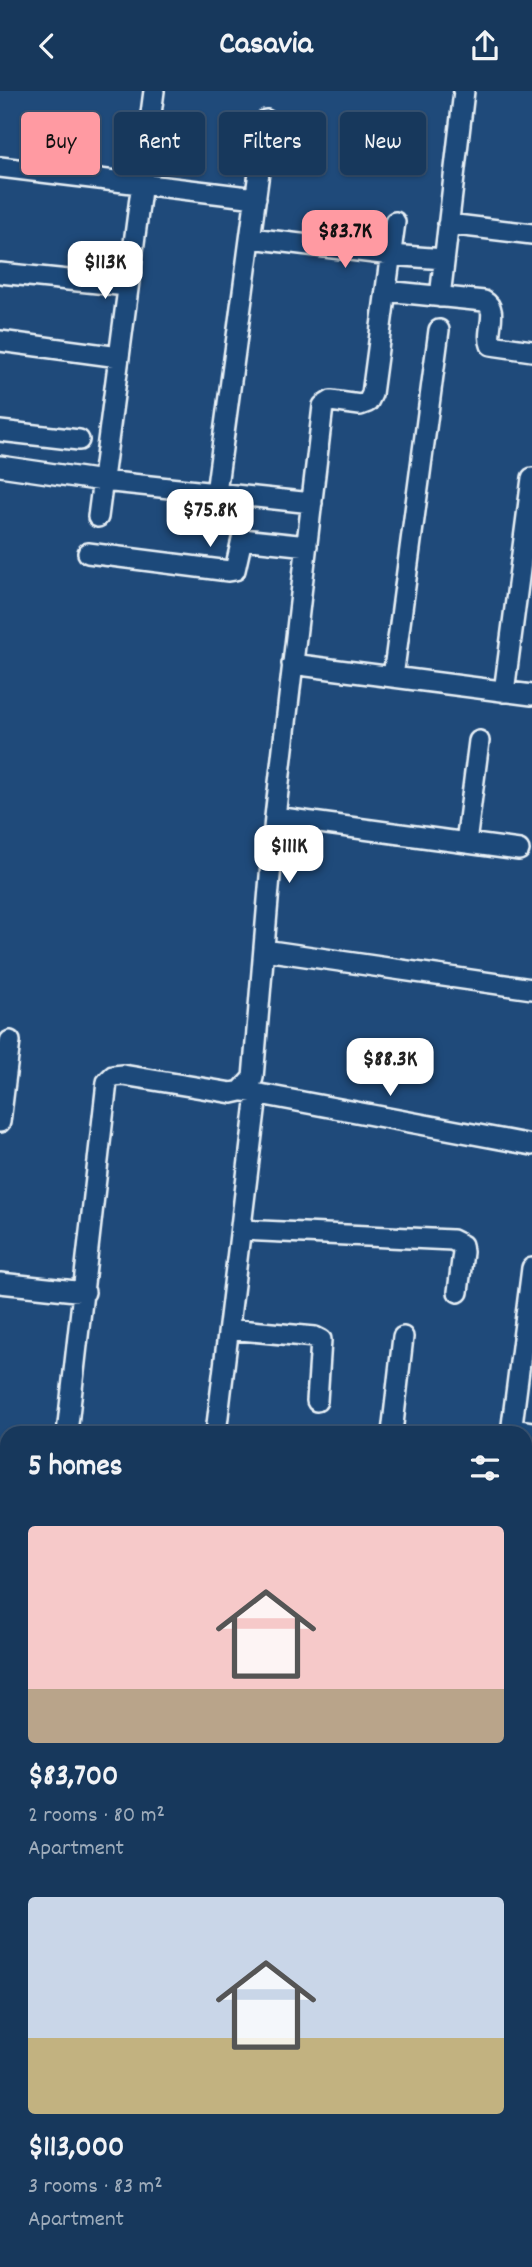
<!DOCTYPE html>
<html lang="en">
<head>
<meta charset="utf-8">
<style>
  :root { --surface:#17385c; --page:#244365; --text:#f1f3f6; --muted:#9eacbb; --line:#365272; --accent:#ff9aa2 }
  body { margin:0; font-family:Dekko,sans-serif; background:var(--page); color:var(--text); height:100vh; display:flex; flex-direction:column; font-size:26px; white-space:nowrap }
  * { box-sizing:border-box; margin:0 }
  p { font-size:23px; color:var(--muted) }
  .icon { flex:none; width:38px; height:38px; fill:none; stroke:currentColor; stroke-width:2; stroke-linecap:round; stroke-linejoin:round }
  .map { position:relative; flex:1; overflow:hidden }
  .panel { position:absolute; left:0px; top:1335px; width:532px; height:842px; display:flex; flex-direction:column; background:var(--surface); border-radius:21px 21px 0 0; box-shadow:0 2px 5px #0004,0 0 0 2px var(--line) }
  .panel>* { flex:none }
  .top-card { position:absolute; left:21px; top:21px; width:490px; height:63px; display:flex; gap:14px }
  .price { position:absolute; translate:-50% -60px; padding:0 16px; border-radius:14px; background:#fff; color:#222; font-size:23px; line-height:46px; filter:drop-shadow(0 2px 4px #0008) }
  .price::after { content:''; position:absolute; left:50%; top:42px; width:21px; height:16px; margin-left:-10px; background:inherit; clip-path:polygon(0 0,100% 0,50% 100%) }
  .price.on { background:var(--accent); color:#111 }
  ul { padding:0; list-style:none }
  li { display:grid; align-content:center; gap:14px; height:371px; padding:0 28px }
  li span { display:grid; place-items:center; height:217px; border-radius:7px; color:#555 }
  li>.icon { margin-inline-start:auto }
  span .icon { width:126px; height:126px; fill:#fffc; stroke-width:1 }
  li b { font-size:30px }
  h2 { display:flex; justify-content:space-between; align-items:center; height:84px; padding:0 28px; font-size:30px }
  .chip { padding:0 24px; border-radius:7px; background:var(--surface); box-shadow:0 2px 5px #0004,0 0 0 2px var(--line); font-size:24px; line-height:63px }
  .chip.on { background:var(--accent); color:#111 }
  header { display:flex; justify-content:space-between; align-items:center; height:91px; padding:0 28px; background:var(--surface); font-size:32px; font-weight:700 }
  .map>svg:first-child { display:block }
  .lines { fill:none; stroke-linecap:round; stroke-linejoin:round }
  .minor-casing { stroke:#e8f1f8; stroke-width:24 }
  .tertiary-casing { stroke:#e8f1f8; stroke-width:30 }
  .minor { stroke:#1f4a7a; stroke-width:19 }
  .tertiary { stroke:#1f4a7a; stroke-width:24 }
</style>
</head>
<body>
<header><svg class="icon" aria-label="back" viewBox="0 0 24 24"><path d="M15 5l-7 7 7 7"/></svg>Casavia<svg class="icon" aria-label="share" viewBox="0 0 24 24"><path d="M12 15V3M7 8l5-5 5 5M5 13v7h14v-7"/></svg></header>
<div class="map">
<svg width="532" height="2176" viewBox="0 0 532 2176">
  <rect width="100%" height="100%" fill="#1f4a7a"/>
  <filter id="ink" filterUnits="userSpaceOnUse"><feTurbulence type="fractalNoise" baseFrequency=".0143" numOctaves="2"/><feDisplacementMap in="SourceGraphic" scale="14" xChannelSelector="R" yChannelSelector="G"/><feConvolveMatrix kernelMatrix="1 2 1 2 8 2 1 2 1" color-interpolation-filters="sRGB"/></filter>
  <g filter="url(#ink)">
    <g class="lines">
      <!-- minor casing -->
      <g class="minor-casing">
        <path id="minor" d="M0 76 256 107
          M448 133 532 143
          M251 147 391 164 444 168
          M0 182 127 195
          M386 200 484 210C500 219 485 240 491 254L532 260
          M440 206 464 0
          M0 250 119 266
          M0 340 79 349
          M0 375 103 390 312 412
          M216 402 266 29
          M98 426 154 0
          M88 462 229 480 235 479 242 448 307 455
          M292 573 532 604
          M393 586 439 239
          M504 601 532 387
          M275 726 519 759
          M466 752 479 650
          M264 859 532 898
          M244 1000 532 1054
          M0 1031 10 950
          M241 1139 452 1149 462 1154 463 1161 458 1201
          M0 1192 85 1201
          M229 1238 315 1246 321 1249 317 1310
          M511 1338 532 1341
          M67 1342 107 991 113 985 123 984 232 1002 241 1000 253 987 275 726 323 315 331 310 360 314 368 311 372 303 395 131
          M216 1342 257 1003
          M392 1342 403 1246
          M511 1342 532 1177
          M525 1505 532 1506
          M0 1582 7 1579
          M525 1652 532 1593
          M0 1707 7 1705
          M0 1966 7 1967
          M166 2170 185 2176
          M0 2174 6 2129
          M111 2176 112 2170"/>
      </g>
      <!-- tertiary casing -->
      <g class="tertiary-casing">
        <path id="tertiary" d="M0 1776 7 1785
          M300 2170 306 2176"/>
      </g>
      <!-- minor -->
      <use href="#minor" class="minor"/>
      <!-- tertiary -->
      <use href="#tertiary" class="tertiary"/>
    </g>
  </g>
</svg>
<b class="price on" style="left:345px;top:179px">$83.7K</b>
<b class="price" style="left:105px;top:210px">$113K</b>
<b class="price" style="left:210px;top:458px">$75.8K</b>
<b class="price" style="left:289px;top:794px">$111K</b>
<b class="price" style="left:390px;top:1007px">$88.3K</b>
<div class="top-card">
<a class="chip on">Buy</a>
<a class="chip">Rent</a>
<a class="chip">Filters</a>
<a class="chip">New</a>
</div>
<section class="panel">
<h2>5 homes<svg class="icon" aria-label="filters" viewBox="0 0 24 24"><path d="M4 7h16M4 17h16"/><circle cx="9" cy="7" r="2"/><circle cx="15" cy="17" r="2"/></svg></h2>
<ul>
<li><span style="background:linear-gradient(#f6c9c9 75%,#b9a48a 0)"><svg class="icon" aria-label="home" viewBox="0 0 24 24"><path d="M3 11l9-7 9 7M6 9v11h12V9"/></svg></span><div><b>$83,700</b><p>2 rooms · 80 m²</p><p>Apartment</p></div></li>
<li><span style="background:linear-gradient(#c9d6e8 65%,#c2b280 0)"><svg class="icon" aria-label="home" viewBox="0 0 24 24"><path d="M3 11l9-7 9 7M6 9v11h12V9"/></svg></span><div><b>$113,000</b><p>3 rooms · 83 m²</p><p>Apartment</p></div></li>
</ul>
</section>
</div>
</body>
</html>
